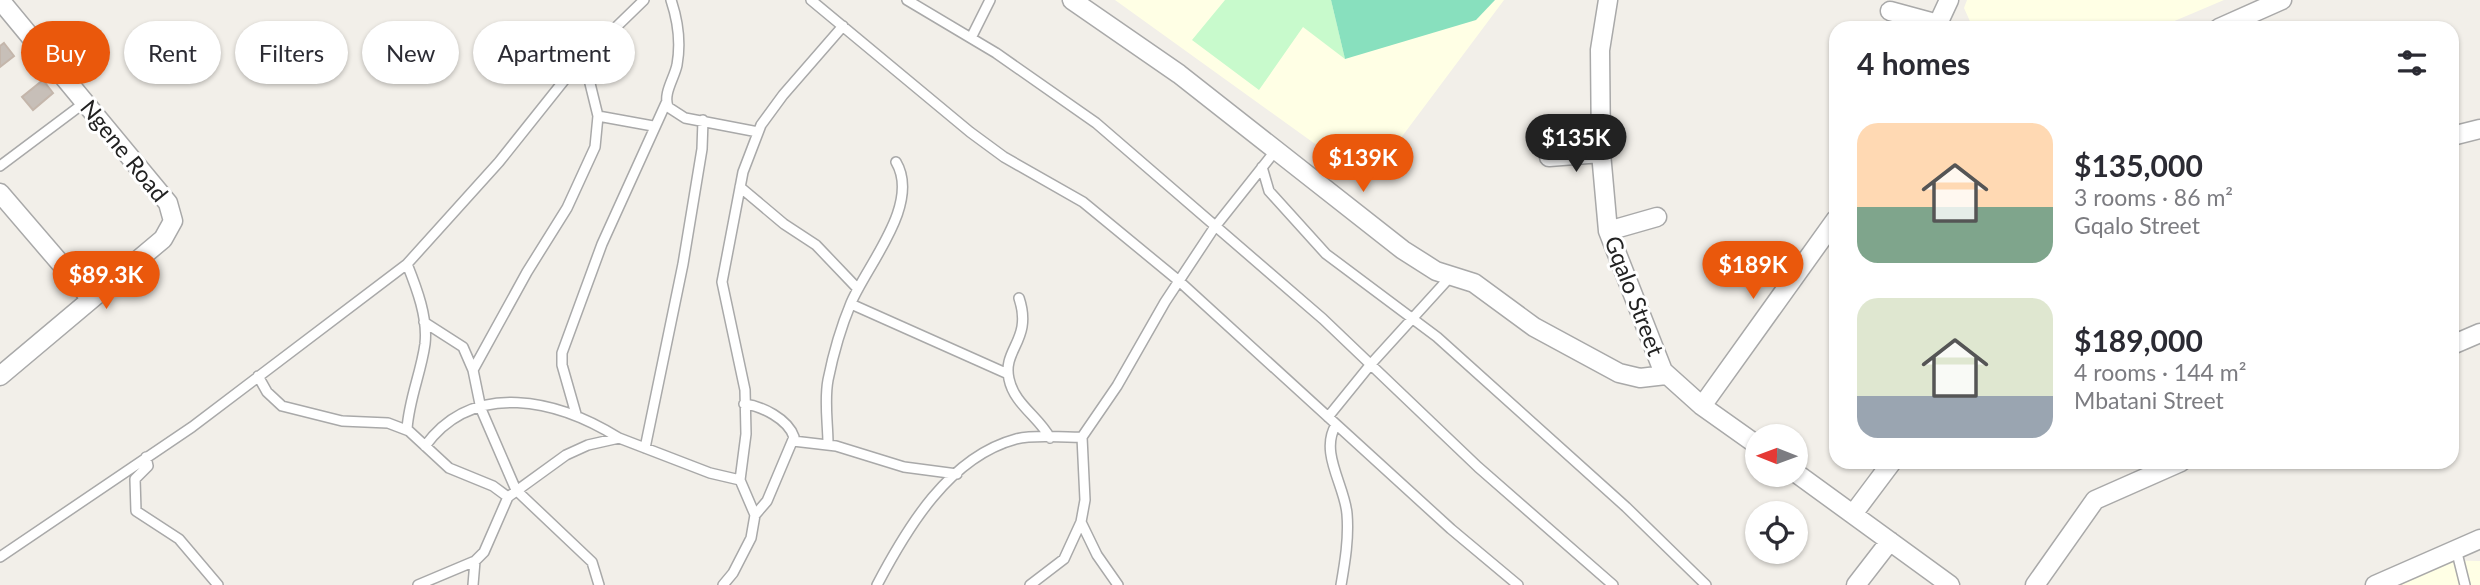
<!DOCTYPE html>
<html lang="en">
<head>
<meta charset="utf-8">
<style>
  :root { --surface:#fff; --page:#f7f7f7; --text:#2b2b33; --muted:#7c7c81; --accent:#ea580c }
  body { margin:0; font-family:Lato,sans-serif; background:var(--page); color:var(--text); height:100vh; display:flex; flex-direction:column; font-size:26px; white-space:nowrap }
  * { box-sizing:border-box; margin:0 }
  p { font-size:23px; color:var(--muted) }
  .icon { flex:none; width:38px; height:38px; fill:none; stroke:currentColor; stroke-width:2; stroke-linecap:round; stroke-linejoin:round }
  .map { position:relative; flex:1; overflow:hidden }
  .drawer { position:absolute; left:1829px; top:21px; width:630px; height:448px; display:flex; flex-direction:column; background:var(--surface); border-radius:21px; box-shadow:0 2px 5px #0004 }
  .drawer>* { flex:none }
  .banner { position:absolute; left:21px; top:21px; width:665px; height:63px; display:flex; gap:14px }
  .needle { width:46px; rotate:271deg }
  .buttons { position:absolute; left:1745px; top:424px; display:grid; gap:14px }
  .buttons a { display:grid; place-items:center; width:63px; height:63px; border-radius:50%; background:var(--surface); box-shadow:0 2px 5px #0004; font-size:35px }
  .price { position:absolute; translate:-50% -60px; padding:0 16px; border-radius:24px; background:var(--accent); color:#fff; font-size:23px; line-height:46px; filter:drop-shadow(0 2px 4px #0008) }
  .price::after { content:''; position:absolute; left:50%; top:42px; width:21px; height:16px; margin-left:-10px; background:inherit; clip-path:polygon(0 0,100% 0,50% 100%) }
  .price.on { background:#222; color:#fff }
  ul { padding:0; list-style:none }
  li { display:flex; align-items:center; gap:21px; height:175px; padding:0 28px }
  li span { display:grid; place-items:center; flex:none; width:196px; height:140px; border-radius:21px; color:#555 }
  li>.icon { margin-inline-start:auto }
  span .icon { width:84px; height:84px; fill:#fffc; stroke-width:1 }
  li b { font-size:30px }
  h2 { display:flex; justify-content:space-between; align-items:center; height:84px; padding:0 28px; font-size:30px }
  .tag { padding:0 24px; border-radius:32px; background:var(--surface); box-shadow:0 2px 5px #0004; font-size:24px; line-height:63px }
  .tag.on { background:var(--accent); color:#fff }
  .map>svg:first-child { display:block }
  .education { fill:#ffffe5 }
  .park { fill:#c8facc }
  .pitch { fill:#88e0be }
  .building { fill:#c7bfb8; stroke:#c4b6ab; stroke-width:2 }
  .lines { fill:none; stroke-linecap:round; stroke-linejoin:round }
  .lane-casing { stroke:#a9a9a9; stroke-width:12 }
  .street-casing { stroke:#a9a9a9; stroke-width:21 }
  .lane { stroke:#fff; stroke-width:9 }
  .street { stroke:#fff; stroke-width:18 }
  .labels { text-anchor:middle; stroke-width:6; stroke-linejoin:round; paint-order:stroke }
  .street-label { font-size:23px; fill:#222; stroke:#fff }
</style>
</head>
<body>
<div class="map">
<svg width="2480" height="585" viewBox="0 0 2480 585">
  <rect width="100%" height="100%" fill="#f2efe9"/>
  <!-- education -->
  <path class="education" d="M1115 0H1504L1368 182Z
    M1967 0H2224L2158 28H1973L1964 8Z
    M2432 560 2480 561V585H2375Z"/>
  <!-- park -->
  <path class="park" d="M1225 0H1331L1345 59 1303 27 1259 90 1192 40Z"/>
  <!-- pitch -->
  <path class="pitch" d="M1331 0H1495L1476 20 1345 59Z"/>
  <!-- building -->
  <path class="building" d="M4 43 14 56 0 67V46Z
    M43 80 53 93 33 110 22 97Z"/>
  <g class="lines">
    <!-- lane casing -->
    <g class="lane-casing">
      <path id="lane" d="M671 0C678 21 681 43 677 65 674 79 663 93 668 107L685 118 758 132
        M811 0 970 132 1004 157 1083 202 1179 281 1451 529 1518 585
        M907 0 996 53 1096 123 1323 319 1478 467 1613 585
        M971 38 990 0
        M598 116 653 126
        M0 166 84 103
        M1262 167 1269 191 1326 254 1437 337 1626 507 1706 585
        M740 187 784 224 816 245 858 289
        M1019 298C1033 340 1002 349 1009 379 1014 404 1039 417 1050 438
        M851 304 1008 374
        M424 322 463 347 473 370 481 409 516 490 592 562 599 585
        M473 370 527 272 567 208 595 147 598 116 584 59
        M258 376 267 392 282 406 342 421 388 423 409 431 449 468 493 486 508 497
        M744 404C762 406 788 419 794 437L767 501 755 515
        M576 414 562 365V353L602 244 666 103
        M1328 417 1371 364 1451 276
        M1336 425C1319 452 1345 486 1347 514 1349 538 1345 562 1341 585
        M407 429C409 399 421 373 425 344 428 318 417 289 407 264
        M793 441 836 446 904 467 957 474
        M828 444C828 424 824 401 828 380 833 355 841 327 851 303 867 265 921 204 896 162
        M425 446C474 379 558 400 619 438
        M645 448 683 264 702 149 703 120
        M146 457 148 466 135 479 136 511 179 539 218 585
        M1081 522 1097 555 1118 585
        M2456 549 2465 585
        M0 557 192 427 407 264 499 162 574 68 644 0
        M418 585 475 561 484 552 508 497 566 455 588 445 619 438 710 473 740 480
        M473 585 475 561
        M723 585 733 573 751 538 755 515 740 480 746 434 745 390 722 282 743 172 761 125 783 95 843 26
        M877 585C907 528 949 457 1016 439 1036 434 1061 438 1082 437
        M1030 585 1064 559 1081 522 1085 500 1082 437 1117 386 1165 302 1214 228 1276 150"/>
    </g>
    <!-- street casing -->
    <g class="street-casing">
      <path id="street" d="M0 0 168 203 173 221 163 239 0 376
        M1072 0 1179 74 1403 250 1436 271 1474 283 1534 327 1619 373 1640 378 1666 375
        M1608 0 1600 50 1601 153 1608 231 1663 371 1702 406 1757 445
        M1890 11 1938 24
        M1936 28 1949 0
        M2219 28 2282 0
        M2452 136 2480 129
        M1549 157 1601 153
        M0 193 91 299
        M1608 231 1657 217
        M2452 345 2480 333
        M1702 406 1836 219
        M1796 473 1950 585
        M1853 514 1892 462
        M1856 585 1890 541
        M2035 585 2095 500 2181 462
        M2375 585 2480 539"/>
    </g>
    <!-- lane -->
    <use href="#lane" class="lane"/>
    <!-- street -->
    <use href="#street" class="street"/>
  </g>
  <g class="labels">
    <!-- street labels -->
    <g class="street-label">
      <text transform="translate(124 151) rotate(51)" y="8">Ngene Road</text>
      <text transform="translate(1634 296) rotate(69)" y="8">Gqalo Street</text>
    </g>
  </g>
</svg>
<div class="buttons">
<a><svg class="needle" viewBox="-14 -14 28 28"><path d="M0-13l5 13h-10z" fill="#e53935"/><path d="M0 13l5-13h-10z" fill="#7c7c81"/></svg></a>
<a><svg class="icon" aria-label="locate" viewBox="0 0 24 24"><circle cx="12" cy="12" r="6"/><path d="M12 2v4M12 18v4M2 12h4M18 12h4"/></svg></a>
</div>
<b class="price on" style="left:1576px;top:174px">$135K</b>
<b class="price" style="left:1363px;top:194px">$139K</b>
<b class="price" style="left:1753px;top:301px">$189K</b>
<b class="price" style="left:106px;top:311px">$89.3K</b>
<div class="banner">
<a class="tag on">Buy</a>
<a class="tag">Rent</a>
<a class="tag">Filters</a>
<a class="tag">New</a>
<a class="tag">Apartment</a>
</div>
<section class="drawer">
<h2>4 homes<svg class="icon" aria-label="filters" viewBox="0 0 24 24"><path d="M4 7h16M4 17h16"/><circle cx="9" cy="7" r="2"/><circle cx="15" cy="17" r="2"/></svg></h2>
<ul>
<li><span style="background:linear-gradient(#ffd9b3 60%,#7fa58c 0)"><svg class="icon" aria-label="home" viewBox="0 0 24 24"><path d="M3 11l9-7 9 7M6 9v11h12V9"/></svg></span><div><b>$135,000</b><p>3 rooms · 86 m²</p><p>Gqalo Street</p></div></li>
<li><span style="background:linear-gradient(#dfe7d0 70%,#9aa5b1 0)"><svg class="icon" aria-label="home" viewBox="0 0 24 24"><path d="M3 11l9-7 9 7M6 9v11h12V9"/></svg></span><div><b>$189,000</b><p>4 rooms · 144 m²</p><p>Mbatani Street</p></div></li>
</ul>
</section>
</div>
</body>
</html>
